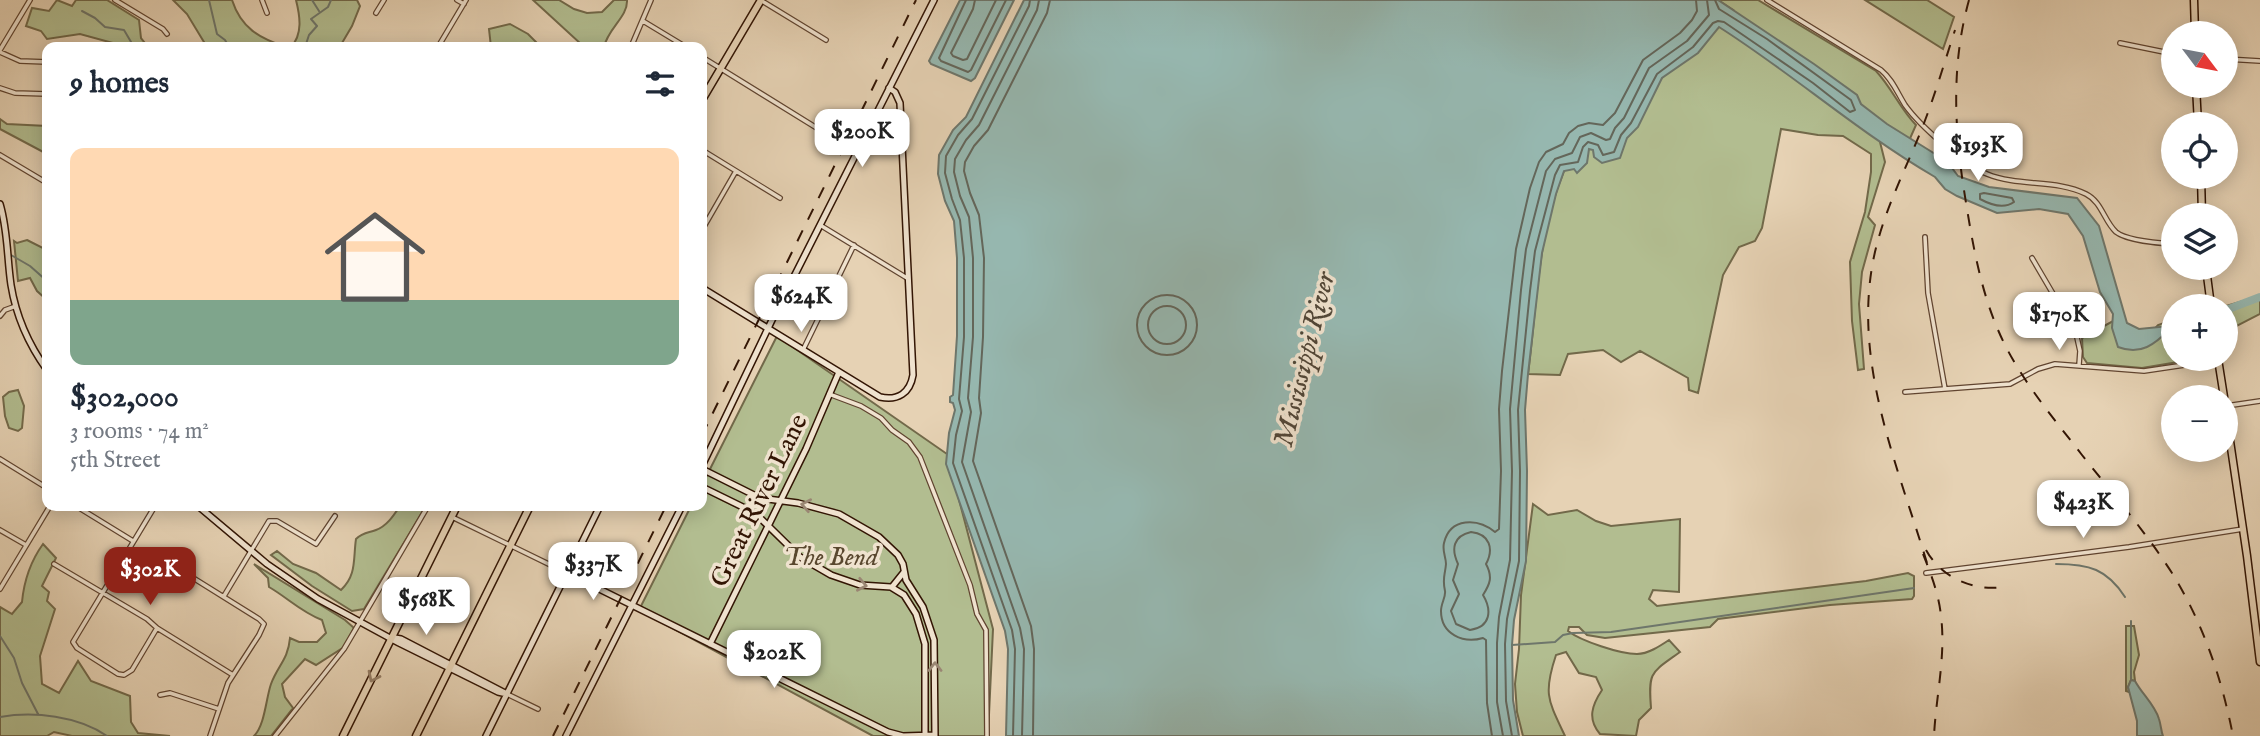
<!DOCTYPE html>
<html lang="en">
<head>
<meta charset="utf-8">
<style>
  :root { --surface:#fff; --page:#f2f2f3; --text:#1f2937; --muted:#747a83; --line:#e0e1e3; --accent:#8f2418 }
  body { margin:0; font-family:"IM FELL English",serif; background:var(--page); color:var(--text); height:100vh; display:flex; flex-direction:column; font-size:26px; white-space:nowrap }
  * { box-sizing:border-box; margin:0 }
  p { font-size:23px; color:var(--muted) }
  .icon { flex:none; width:38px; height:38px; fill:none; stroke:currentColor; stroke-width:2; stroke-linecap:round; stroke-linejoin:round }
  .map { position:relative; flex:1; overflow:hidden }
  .panel { position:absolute; left:42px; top:42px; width:665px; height:469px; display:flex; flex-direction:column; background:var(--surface); border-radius:14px; box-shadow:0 4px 18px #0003 }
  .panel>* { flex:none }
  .needle { width:46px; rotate:122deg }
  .tools { position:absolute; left:2161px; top:21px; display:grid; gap:14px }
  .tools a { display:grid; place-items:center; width:77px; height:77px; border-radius:50%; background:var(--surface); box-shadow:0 4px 18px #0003; font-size:35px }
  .price { position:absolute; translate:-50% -60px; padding:0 16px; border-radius:14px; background:#fff; color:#222; font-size:23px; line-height:46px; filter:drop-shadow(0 2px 4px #0008) }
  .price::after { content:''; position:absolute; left:50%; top:42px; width:21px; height:16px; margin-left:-10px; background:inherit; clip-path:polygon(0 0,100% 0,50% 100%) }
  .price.selected { background:var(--accent); color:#fff }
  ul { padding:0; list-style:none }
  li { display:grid; align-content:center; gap:14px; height:371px; padding:0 28px }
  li+li { border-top:2px solid var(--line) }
  li span { display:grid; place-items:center; height:217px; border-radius:14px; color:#555 }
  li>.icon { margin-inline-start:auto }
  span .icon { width:126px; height:126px; fill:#fffc; stroke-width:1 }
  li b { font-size:30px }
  h2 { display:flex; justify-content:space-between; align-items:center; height:84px; padding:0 28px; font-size:30px }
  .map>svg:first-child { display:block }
  .green { fill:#b2bd90; stroke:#72694a; stroke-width:2 }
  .water { fill:#96b7af; stroke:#6e766b; stroke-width:2 }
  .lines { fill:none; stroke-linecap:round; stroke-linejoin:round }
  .shore { stroke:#64665a; stroke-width:2 }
  .stream { stroke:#6e766b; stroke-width:2 }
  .river { stroke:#96b7af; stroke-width:8 }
  .street-casing { stroke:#604430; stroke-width:6 }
  .secondary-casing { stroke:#331504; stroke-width:8 }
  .primary-casing { stroke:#331504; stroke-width:9 }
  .street { stroke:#efe2ce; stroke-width:3.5 }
  .secondary { stroke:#efe2ce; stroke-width:5 }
  .primary { stroke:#e6d2b4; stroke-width:6 }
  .rail { stroke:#331504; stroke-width:2; stroke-dasharray:12 12; stroke-linecap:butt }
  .oneway { stroke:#9a8673 }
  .oneway2 { stroke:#957d65 }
  .labels { text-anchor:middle; stroke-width:7; stroke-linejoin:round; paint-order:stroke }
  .street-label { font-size:26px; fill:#331504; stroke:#efe2ce }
  .park-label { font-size:26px; font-style:italic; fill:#59472e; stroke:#efe2ce }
  .water-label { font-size:28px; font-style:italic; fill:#514637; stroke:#efe2ce }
</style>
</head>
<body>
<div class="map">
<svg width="2260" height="736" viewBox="0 0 2260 736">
  <rect width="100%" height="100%" fill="#e6d2b4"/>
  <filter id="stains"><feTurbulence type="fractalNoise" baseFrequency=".00286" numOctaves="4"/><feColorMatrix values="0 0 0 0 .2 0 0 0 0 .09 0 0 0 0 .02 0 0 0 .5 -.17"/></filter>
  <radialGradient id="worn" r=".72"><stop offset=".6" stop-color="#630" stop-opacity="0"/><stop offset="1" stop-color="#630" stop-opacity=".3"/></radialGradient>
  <!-- green -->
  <path class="green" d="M57 0 72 6 76 0H107L139 20 141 38 148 47H113V43L80 34 47 39 41 31 26 26 32 8 49 11Z
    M173 0H232C241 28 259 38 286 47H207L187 14Z
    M296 0H357L360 6 352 26 342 43 344 47H291C303 34 300 16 296 0Z
    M533 0H559L574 9 587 13 602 12 614 0H627C628 17 608 28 604 47H580L581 44Z
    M1718 0H1758L1876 71C1892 88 1900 109 1916 125L1904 152 1879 138 1885 162 1868 217 1875 225 1862 272 1859 304 1864 369 1858 370 1852 321 1850 262 1865 212 1871 172V154L1843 136 1818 135 1781 129 1762 228 1755 241 1739 247 1723 275 1698 393 1689 390 1688 378 1640 351 1621 362 1603 350 1568 354 1560 375 1528 374C1537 307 1537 235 1564 171L1733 10Z
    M1865 0H1927L1954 17 1943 49Z
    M510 24 528 34 541 47H491L489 29Z
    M0 119 7 124 47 126V154L0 129Z
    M27 240 47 250V300L37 291 30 278 18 281 14 241 17 243Z
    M2260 296V314L2227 331 2226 306Z
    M2115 320 2144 340 2158 325 2173 320 2174 359H2196L2142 368 2087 363 2083 357 2082 338Z
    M777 336 947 454 993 629 988 736H873L639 610 691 506H702V485Z
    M18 390 24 406 22 428 18 431 9 428 5 416 3 397 9 392Z
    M1533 504 1548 515 1577 510 1596 521 1611 526 1680 519 1679 592 1653 590 1649 599 1657 606 1866 581 1908 573 1914 576V596L1912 599 1830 605 1718 619 1710 627 1605 638 1587 635 1579 627H1569L1568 631C1581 641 1620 654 1637 654 1648 654 1660 646 1669 640L1680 652C1651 673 1648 671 1651 708L1639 720 1636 736 1600 734C1587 719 1592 705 1602 690L1596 677 1579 673 1566 652 1556 655C1543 694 1548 700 1565 736H1523L1517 712 1515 684 1519 649 1521 595Z
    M400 506H426L364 609 352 611 312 586 271 555 277 551 293 564 316 573 341 590C357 575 353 559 356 539 363 532 368 533 376 530 387 526 394 515 400 506Z
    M43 544 56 558 42 586 49 592 47 601 55 609 40 656 42 684 59 693 78 661 91 681 130 696 131 722 138 733 170 736H72L54 732 47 736H0V607L12 614 22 602C24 581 30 562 43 544Z
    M254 564 345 620 354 628 344 647 316 665 305 659 282 684 285 697 293 708 271 736H254C265 725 266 698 271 684 278 665 288 660 290 638L299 642H317L326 633 322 620C301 612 288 598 269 587L268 578Z
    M2126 626H2134L2139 655 2134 672 2135 681 2131 680 2128 687 2129 692 2126 691Z"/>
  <!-- water -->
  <path class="water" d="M960 0H1014L975 78 971 81 931 64 929 61Z
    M1024 0H1718L1814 64 1857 95 1861 104 1887 124 1940 157 1949 164 1958 176 1989 187 2077 198 2099 226 2127 323 2139 329 2169 326 2170 329C2155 344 2141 356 2118 347L2112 328 2113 314 2100 292 2083 236 2068 214 2039 209 1997 213 1957 196 1945 189 1935 177C1859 133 1793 74 1719 27L1698 53 1662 78 1638 127 1627 138 1620 158 1602 163 1594 157 1593 150 1589 149 1587 163 1577 173 1574 169 1564 171 1556 194 1542 253 1528 374 1525 410 1527 471 1526 561 1514 620 1512 645 1513 700 1519 736H1006L1008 649 1005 631 946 464 949 433 955 410 953 403 950 402V397L953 395 957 336V258L954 221 945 201 938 174 939 155 953 130 966 117Z
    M2131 680 2135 681C2142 694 2155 705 2159 719 2161 725 2161 731 2163 736H2137V721L2128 687Z"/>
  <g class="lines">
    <!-- shore -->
    <path class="shore" d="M966 0 939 58 941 61 968 72 971 70 1006 0
      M975 0 973 9 951 53 953 56 963 60 967 59 996 0
      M1984 193 2012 198 2014 202C2004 209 1991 205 1980 199V194Z
      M1137 325a30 30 0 1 1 60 0a30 30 0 1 1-60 0Z
      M1148 325a19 19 0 1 1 38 0a19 19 0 1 1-38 0Z
      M1471 532C1490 534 1494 549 1486 564 1493 577 1490 584 1483 595 1492 610 1491 627 1470 630L1456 624 1451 611 1459 594 1453 580 1458 564C1451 549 1453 536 1471 532Z
      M1013 736 1015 649 1012 630 953 463 956 435 962 411 959 399 964 337V258L960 220 952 199 945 173 946 156 958 135 972 119 1029 6 1030 0
      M1022 736 1024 649 1020 628 962 462 971 412 968 398 973 337V258L969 217 960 196 954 172 955 159 966 140 979 125 1037 10 1039 0
      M1033 736 1034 649 1031 626 973 461 981 413 979 398 983 337 984 258 979 215 970 193 964 171 965 162 974 146 988 130 1047 13 1050 0
      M1492 736 1487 703 1486 640 1483 638C1463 644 1441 634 1441 611 1441 603 1446 597 1445 591 1442 578 1445 576 1446 564 1446 557 1442 551 1444 543 1450 517 1478 518 1495 532L1499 529 1501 471 1499 409 1502 371 1516 249 1530 188 1539 162 1546 152 1563 144 1569 133 1578 126 1589 123 1603 125 1615 113 1643 60 1680 33 1692 20 1697 11 1696 0
      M1503 736 1497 702V643L1499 617 1510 560 1512 471 1510 409 1521 290 1526 249 1546 171 1555 159 1572 153 1580 137 1591 133 1606 140 1610 139 1615 128 1624 118 1649 68 1687 41 1709 15 1707 0
      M1512 736 1506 701 1505 644 1507 619 1519 561 1520 471 1518 410 1530 291 1535 251 1555 175 1560 165 1578 162 1583 147 1588 142 1598 145 1603 155 1614 152 1621 135 1631 123 1657 74 1693 47 1713 23 1718 21 1724 22 1813 83 1850 112 1855 110 1851 100 1767 39 1719 9 1715 0"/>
    <!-- stream -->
    <path class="stream" d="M209 0 217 34 225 40 229 47
      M312 0 319 11
      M82 11 95 18 105 27 124 30 134 47
      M305 47 309 35 317 26 311 19 328 7 331 0
      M11 255 30 266 47 281
      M2056 564C2089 564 2107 569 2125 597
      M2131 621V680
      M0 636 14 658 22 683 38 714
      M1512 645 1555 642 1563 635 1573 633 1611 632 1914 588
      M0 717C34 711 78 716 107 736"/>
    <!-- river -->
    <path class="river" d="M2226 310 2260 297"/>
    <!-- street casing -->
    <g class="street-casing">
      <path id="street" d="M115 0 163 29 167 34
        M262 0 267 13
        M457 0 464 4
        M1767 0 1881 70C1892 79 1897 92 1905 105 1920 126 1963 164 1987 174 2019 187 2056 179 2086 194 2102 202 2104 221 2116 232 2127 241 2159 243 2174 244
        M762 1 826 40
        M376 13 384 0
        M643 21 686 47
        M2120 43 2174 54
        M438 47 466 0
        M631 47 651 0
        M0 50 30 0
        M0 52 20 61 47 62
        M702 57 820 130
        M2226 59 2260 61
        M0 88 15 93 47 94
        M702 150 780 198
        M0 155 47 183
        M820 225 907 278
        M702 230 736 171
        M1925 237 1928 293 1945 389
        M45 242 47 239
        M2032 258 2076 333 2080 351 2079 365
        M0 316 5 310 16 306
        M803 350 854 245
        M1905 392 2010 384 2038 369 2055 364 2144 371 2218 360
        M829 394 861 406 881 418 892 430 909 442 920 457 970 585 977 614 986 630 987 736
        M2226 406 2260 401
        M0 459 47 488
        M76 506 133 541
        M155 506 73 642 77 648 118 674 124 675 132 670 157 628
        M452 517 567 573
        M0 530 26 545
        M54 564 147 619 157 628 233 675
        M182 571 259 619 264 624 259 635 228 683 210 736
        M1926 573 2129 547 2243 529
        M0 589 50 506
        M224 596 269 521H277L316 544 335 516
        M507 694 538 709
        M160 695 170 693 219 709
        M275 736 344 649 428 506"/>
    </g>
    <!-- secondary casing -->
    <g class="secondary-casing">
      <path id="secondary" d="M0 204C8 231 7 258 11 285 16 316 29 345 47 370
        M702 288 880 397C898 401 910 393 913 375L900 103 895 92 889 88
        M702 466 772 320 934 0
        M702 469 760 498 798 503 839 514 879 537 898 555 903 564 906 580 923 607 934 640 935 736
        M702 487 755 513 800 557 831 575 860 585 891 587 904 595 916 614 925 644V736
        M198 506 267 564 318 599 399 643 498 692 507 694
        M567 573 888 732 903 736 935 735
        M892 587 904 572
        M395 638 401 639 505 693
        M710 644 806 449 839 372
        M486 736 600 506
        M566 736 682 506"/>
    </g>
    <!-- primary casing -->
    <g class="primary-casing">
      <path id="primary" d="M2194 0 2195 33
        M2196 86 2198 124
        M702 100 761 0
        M2201 177 2202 215
        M2206 268 2211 306
        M2218 359 2224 397
        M2226 414 2247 556 2260 662
        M343 736 457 506
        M416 736 530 506"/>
    </g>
    <!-- street -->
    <use href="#street" class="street"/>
    <!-- secondary -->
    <use href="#secondary" class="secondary"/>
    <!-- primary -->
    <use href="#primary" class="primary"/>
    <!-- rail -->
    <path class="rail" d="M1969 0C1952 61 1954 122 1963 184 1972 240 1980 296 2006 347 2026 386 2055 420 2082 455 2113 494 2145 531 2172 573 2203 623 2222 679 2233 736
      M702 435 916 0
      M1926 550C1942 579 1977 593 2008 586
      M1923 554C1931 574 1939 595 1941 616 1946 656 1936 696 1934 736
      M1927 563C1898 467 1855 368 1872 267 1880 219 1903 175 1921 131 1934 98 1944 64 1955 30
      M553 736 666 506"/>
  </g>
  <!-- one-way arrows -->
  <defs><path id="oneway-chevron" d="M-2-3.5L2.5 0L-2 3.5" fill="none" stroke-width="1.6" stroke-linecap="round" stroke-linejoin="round" transform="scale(1.75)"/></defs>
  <g class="oneway">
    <use href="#oneway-chevron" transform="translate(806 505) rotate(-169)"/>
    <use href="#oneway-chevron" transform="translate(862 585) rotate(11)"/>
    <use href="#oneway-chevron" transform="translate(935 667) rotate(-90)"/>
  </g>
  <use class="oneway2" href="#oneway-chevron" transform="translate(373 677) rotate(116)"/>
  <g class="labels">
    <!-- street labels -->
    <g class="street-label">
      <text transform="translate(758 500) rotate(-64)" y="9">Great River Lane</text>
    </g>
    <!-- park labels -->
    <g class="park-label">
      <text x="831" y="565">The Bend</text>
    </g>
    <!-- water labels -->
    <g class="water-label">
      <text transform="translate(1303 359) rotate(-76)" y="10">Mississippi River</text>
    </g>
  </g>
  <rect width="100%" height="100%" filter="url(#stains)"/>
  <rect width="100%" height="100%" fill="url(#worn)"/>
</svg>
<div class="tools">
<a><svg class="needle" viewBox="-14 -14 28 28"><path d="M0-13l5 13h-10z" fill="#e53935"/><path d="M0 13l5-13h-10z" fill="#747a83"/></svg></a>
<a><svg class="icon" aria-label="locate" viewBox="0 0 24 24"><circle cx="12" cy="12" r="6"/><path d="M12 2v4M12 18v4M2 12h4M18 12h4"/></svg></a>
<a><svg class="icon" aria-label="layers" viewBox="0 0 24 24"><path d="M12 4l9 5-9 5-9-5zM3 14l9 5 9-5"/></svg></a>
<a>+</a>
<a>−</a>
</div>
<b class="price" style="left:862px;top:169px">$200K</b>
<b class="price" style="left:1978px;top:183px">$193K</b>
<b class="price" style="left:801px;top:334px">$624K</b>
<b class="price" style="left:2059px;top:352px">$170K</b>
<b class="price" style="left:2083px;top:540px">$423K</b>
<b class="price" style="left:593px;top:602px">$337K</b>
<b class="price selected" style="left:150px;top:607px">$302K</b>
<b class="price" style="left:426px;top:637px">$568K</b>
<b class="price" style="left:774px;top:690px">$202K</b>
<section class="panel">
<h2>9 homes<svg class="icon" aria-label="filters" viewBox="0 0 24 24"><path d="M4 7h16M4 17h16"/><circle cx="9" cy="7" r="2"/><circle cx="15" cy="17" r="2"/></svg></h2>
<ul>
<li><span style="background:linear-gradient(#ffd9b3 70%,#7fa58c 0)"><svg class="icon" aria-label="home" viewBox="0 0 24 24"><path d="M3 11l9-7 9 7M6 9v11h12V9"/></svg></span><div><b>$302,000</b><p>3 rooms · 74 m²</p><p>5th Street</p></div></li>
</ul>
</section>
</div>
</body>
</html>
